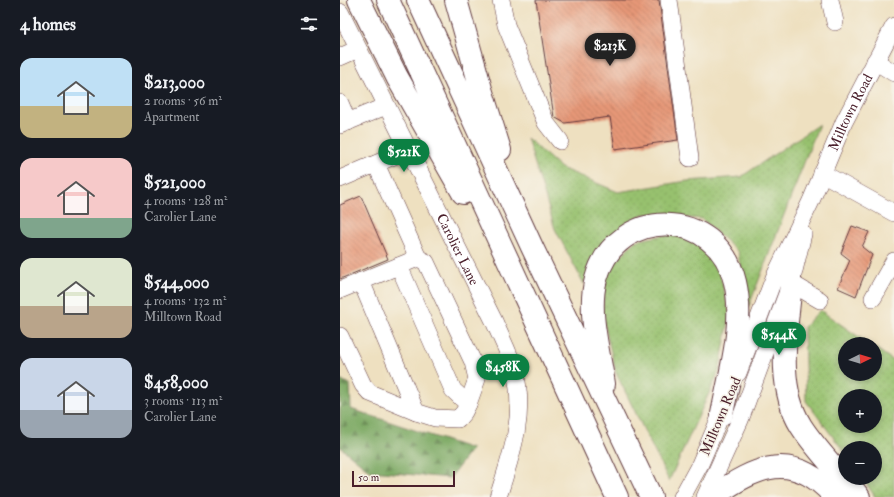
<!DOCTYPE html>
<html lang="en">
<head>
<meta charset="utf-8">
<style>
  :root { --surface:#171b24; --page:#242831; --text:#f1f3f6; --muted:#9ea1a6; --accent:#0b8043 }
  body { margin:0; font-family:"IM FELL Double Pica",serif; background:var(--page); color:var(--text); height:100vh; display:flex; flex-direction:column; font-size:15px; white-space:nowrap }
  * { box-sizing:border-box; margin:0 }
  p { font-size:13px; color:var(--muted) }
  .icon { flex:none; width:22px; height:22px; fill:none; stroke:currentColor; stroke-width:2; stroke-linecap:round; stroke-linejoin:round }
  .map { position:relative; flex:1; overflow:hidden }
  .drawer { display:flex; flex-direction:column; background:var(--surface); width:340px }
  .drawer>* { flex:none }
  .needle { width:26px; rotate:85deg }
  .fabs { position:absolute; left:498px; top:337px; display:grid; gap:8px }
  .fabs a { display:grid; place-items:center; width:44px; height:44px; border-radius:50%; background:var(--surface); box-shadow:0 2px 6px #0003; font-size:20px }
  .scale { position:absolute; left:12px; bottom:10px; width:103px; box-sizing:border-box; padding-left:4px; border:2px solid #4a1f2b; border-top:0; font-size:11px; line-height:14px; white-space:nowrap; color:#4a1f2b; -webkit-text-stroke:3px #f7f3e8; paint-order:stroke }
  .price { position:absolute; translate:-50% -34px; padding:0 9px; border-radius:14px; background:var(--accent); color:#fff; font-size:13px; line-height:26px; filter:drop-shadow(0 1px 2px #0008) }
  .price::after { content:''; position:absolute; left:50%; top:24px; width:12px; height:9px; margin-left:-6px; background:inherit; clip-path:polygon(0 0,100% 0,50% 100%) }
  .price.on { background:#222; color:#fff }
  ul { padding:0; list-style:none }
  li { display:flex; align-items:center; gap:12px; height:100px; padding:0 20px }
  li span { display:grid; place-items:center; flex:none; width:112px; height:80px; border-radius:12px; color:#555 }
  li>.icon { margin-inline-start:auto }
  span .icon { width:48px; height:48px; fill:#fffc; stroke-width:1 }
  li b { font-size:17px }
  h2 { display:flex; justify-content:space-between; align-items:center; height:48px; padding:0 20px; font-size:17px }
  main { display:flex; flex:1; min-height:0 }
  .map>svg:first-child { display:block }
  .green { fill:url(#green-dots); stroke:#70704c; fill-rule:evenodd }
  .forest { fill:url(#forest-firs); stroke:#626346 }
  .building { fill:url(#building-back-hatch) }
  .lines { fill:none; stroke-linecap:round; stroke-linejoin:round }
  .minor-casing { stroke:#633c41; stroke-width:18 }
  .highway-casing { stroke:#633c41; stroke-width:24 }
  .minor { stroke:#fff; stroke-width:17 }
  .highway { stroke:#fff; stroke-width:22 }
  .labels { text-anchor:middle; stroke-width:3; stroke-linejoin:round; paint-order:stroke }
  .street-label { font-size:14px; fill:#4a1f2b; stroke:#f7f3e8 }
</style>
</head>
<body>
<main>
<section class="drawer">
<h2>4 homes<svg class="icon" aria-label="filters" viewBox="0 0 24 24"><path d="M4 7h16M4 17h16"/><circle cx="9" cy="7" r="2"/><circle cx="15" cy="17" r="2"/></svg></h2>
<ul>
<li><span style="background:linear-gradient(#bfe0f5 60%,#c2b280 0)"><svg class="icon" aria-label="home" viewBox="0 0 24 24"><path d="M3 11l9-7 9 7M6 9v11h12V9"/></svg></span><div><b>$213,000</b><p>2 rooms · 56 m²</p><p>Apartment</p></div></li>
<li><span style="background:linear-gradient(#f6c9c9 75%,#7fa58c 0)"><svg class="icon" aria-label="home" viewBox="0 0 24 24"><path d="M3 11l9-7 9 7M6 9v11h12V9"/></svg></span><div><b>$521,000</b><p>4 rooms · 128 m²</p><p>Carolier Lane</p></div></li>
<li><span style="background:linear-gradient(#dfe7d0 60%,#b9a48a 0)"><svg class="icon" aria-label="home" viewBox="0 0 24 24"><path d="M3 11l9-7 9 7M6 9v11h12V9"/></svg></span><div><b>$544,000</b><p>4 rooms · 132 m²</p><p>Milltown Road</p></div></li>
<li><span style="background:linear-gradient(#c9d6e8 65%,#9aa5b1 0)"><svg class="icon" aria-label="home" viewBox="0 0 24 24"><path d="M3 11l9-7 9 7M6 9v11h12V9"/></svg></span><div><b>$458,000</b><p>3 rooms · 113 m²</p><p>Carolier Lane</p></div></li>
</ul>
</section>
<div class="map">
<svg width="554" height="497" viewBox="0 0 554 497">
  <defs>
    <pattern id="green-dots" width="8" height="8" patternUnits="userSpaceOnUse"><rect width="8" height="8" fill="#97c16e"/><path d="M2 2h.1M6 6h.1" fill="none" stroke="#84a55f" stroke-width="1.8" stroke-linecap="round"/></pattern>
    <pattern id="forest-firs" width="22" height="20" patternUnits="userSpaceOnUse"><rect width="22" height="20" fill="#79a761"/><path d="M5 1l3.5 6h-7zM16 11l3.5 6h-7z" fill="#658750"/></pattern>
    <pattern id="building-back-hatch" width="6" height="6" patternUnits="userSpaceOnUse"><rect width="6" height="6" fill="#e69777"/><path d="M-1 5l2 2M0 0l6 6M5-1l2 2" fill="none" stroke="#bc7b62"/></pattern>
  </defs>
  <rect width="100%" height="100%" fill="#f7f3e8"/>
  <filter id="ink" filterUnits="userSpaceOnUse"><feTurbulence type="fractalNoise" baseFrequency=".025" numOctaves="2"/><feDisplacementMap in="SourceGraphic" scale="8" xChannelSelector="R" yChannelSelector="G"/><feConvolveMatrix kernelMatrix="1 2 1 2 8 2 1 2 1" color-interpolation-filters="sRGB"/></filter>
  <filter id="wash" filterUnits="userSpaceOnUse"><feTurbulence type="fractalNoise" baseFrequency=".012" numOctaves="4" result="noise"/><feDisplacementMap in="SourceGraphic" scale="16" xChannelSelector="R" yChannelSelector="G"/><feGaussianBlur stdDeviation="0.9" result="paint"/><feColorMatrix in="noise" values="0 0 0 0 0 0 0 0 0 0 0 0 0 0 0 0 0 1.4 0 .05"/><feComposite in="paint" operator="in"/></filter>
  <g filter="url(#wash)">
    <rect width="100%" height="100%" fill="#eee0c0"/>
    <!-- green -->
    <path class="green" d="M479 124 407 311 398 252 362 219 303 214 258 247 244 284 215 229 187 138 221 168 278 192 347 181 401 177Z
      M330 234 356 240 378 264 390 316 379 371 329 481 276 373 262 314 267 270 295 241Z
      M480 310 529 344H505V374H535V348L554 361V497H535L523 478H535V448H505V453L466 401 464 327ZM505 396H535V426H505Z"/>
    <!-- forest -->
    <path class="forest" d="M0 380 10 384 11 409 132 449 110 478 30 471 0 447Z"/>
    <g id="blocks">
      <!-- building -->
      <path class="building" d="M196 0H319L338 140 275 149 270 117 225 123 214 117Z
        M21 196 48 259 0 279V205Z
        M512 226 529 232 522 247 532 255 516 296 498 288 510 260 501 253Z"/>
    </g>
  </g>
  <g filter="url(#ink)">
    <use href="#blocks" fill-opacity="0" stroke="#633c41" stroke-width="1"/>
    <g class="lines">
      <!-- minor casing -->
      <g class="minor-casing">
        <g id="minor">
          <path d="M161 0 166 25 206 123 220 141"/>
          <path d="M329 0 350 158"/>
          <path d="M490 0 495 22"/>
          <path id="s1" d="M0 12 154 321C161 338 170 354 175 372 186 416 171 456 158 497"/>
          <path d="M0 57 18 49"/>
          <path d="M535 61 554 73"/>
          <path d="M0 103 8 122"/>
          <path d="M0 125 46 106"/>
          <path d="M482 173 554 213"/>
          <path d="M0 179 68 150"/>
          <path d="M78 258 86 262 133 362 137 379 128 404"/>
          <path d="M21 281 76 412 95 418 118 419 124 412 128 404 113 390 59 266"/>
          <path d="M451 283 480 300"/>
          <path d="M0 290 78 258 36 164"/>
          <path d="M533 298 554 261"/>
          <path d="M0 336 23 385 30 393 76 412"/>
          <path id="s2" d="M398 373 434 278 471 201 504 122 554 26"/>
          <path d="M342 497 360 464 386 403"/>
          <path d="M365 497 400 420 451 283 463 234"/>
        </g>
      </g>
      <!-- highway casing -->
      <g class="highway-casing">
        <path id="highway" d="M19 0 57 77 123 193
          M48 0 277 497
          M78 0 192 247 311 497
          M116 0 141 89 160 150
          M451 283C447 329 435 384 461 426 477 451 500 473 519 497
          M264 384C259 351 247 311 256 279 276 205 378 207 395 282 405 324 390 372 382 414
          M372 497C417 466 453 449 495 497"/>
      </g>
      <!-- minor -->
      <use href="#minor" class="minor"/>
      <!-- highway -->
      <use href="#highway" class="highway"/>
    </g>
  </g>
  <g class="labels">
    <!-- street labels -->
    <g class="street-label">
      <text dy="5" stroke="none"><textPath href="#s2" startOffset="284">Milltown Road</textPath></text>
      <text dy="5" stroke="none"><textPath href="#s1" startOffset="265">Carolier Lane</textPath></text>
      <text transform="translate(380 416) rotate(-67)" y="5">Milltown Road</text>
    </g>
  </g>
</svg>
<div class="fabs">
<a><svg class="needle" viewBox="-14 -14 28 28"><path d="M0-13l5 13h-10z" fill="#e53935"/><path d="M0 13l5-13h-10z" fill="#9ea1a6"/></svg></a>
<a>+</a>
<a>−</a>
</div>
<div class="scale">50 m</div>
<b class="price on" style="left:270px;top:67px">$213K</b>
<b class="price" style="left:64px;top:173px">$521K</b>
<b class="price" style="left:439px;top:356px">$544K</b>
<b class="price" style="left:163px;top:388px">$458K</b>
</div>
</main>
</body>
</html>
